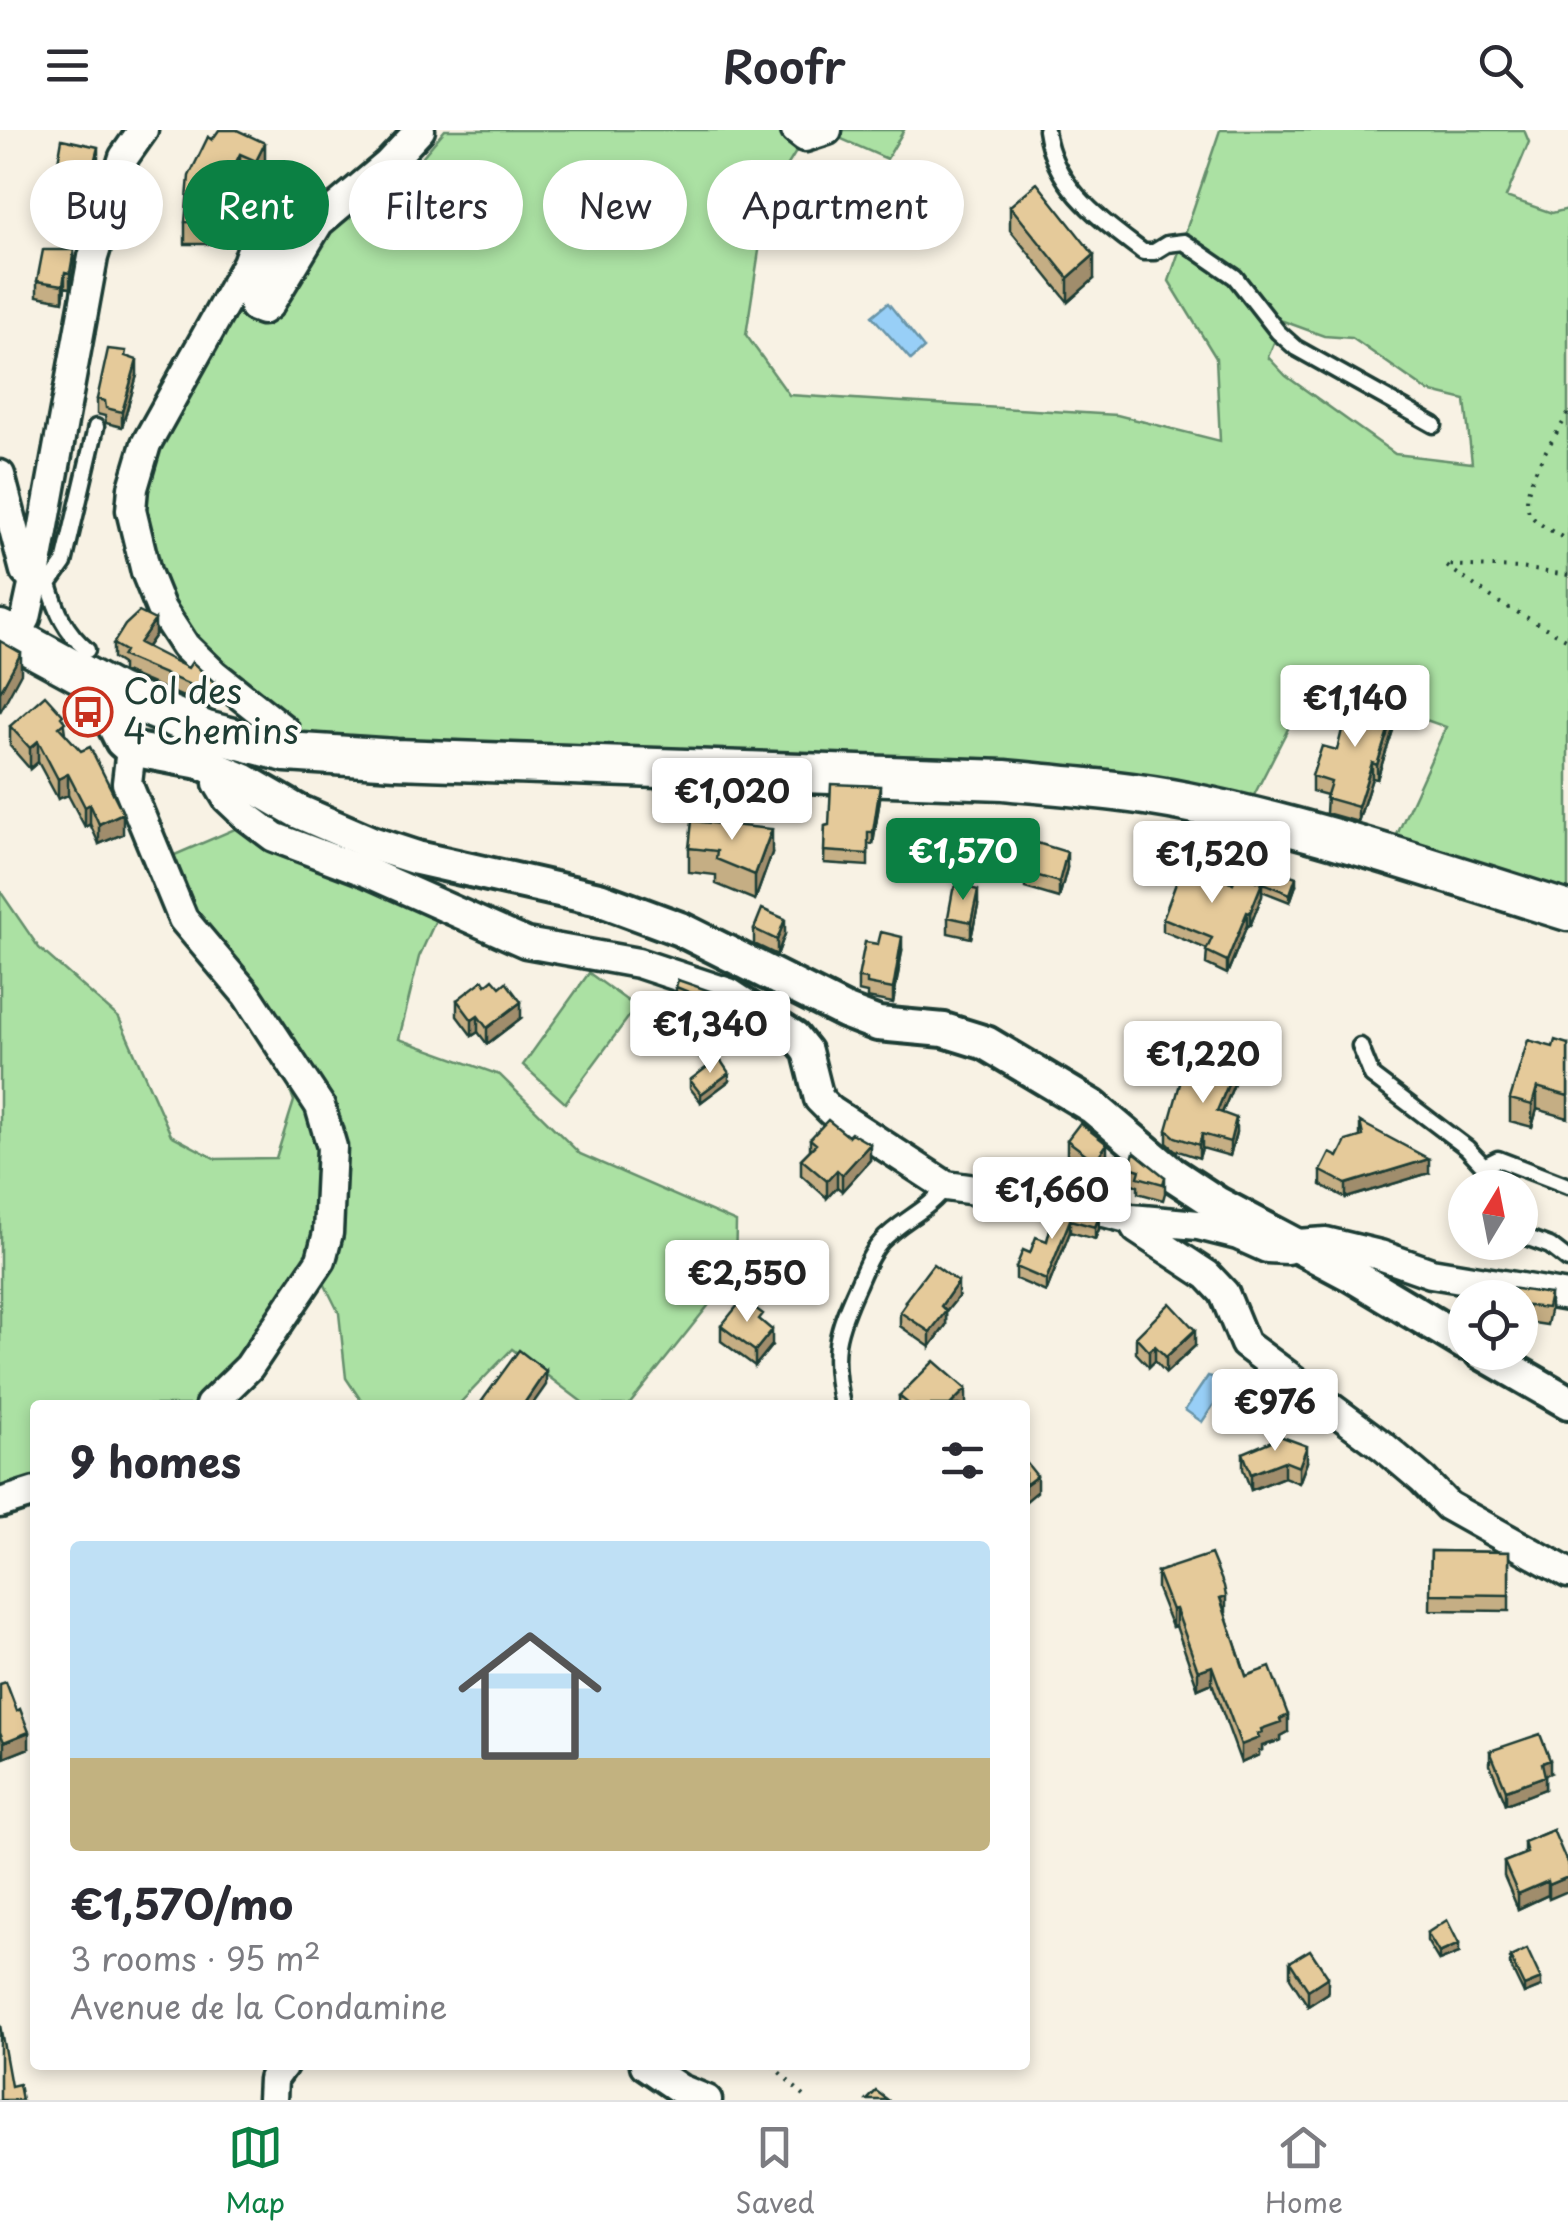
<!DOCTYPE html>
<html lang="en">
<head>
<meta charset="utf-8">
<style>
  :root { --surface:#fff; --page:#f7f7f7; --text:#2b2b33; --muted:#7c7c81; --line:#e1e1e2; --accent:#0b8043 }
  body { margin:0; font-family:"Playpen Sans",sans-serif; background:var(--page); color:var(--text); height:100vh; display:flex; flex-direction:column; font-size:38px; white-space:nowrap }
  * { box-sizing:border-box; margin:0 }
  p { font-size:32px; color:var(--muted) }
  .icon { flex:none; width:55px; height:55px; fill:none; stroke:currentColor; stroke-width:2; stroke-linecap:round; stroke-linejoin:round }
  .map { position:relative; flex:1; overflow:hidden }
  .side { position:absolute; left:30px; top:1270px; width:1000px; height:670px; display:flex; flex-direction:column; background:var(--surface); border-radius:10px; box-shadow:0 5px 15px #0003 }
  .side>* { flex:none }
  .top-card { position:absolute; left:30px; top:30px; width:1000px; height:90px; display:flex; gap:20px }
  .needle { width:65px; rotate:10deg }
  .tools { position:absolute; left:1448px; top:1040px; display:grid; gap:20px }
  .tools a { display:grid; place-items:center; width:90px; height:90px; border-radius:50%; background:var(--surface); box-shadow:0 5px 15px #0003; font-size:50px }
  .price { position:absolute; translate:-50% -85px; padding:0 22px; border-radius:10px; background:#fff; color:#222; font-size:32px; line-height:65px; filter:drop-shadow(0 2px 5px #0008) }
  .price::after { content:''; position:absolute; left:50%; top:60px; width:30px; height:22px; margin-left:-15px; background:inherit; clip-path:polygon(0 0,100% 0,50% 100%) }
  .price.active { background:var(--accent); color:#fff }
  ul { padding:0; list-style:none }
  li { display:grid; align-content:center; gap:20px; height:530px; padding:0 40px }
  li span { display:grid; place-items:center; height:310px; border-radius:10px; color:#555 }
  li>.icon { margin-inline-start:auto }
  span .icon { width:180px; height:180px; fill:#fffc; stroke-width:1 }
  li b { font-size:42px }
  h2 { display:flex; justify-content:space-between; align-items:center; height:120px; padding:0 40px; font-size:42px }
  .pill { padding:0 35px; border-radius:45px; background:var(--surface); box-shadow:0 5px 15px #0003; font-size:35px; line-height:90px }
  .pill.active { background:var(--accent); color:#fff }
  header { display:flex; justify-content:space-between; align-items:center; height:130px; padding:0 40px; background:var(--surface); font-size:45px; font-weight:600 }
  .tabs { display:flex; justify-content:space-around; align-items:center; height:140px; border-top:2px solid var(--line); background:var(--surface); font-size:28px; color:var(--muted) }
  .tabs a { display:grid; justify-items:center; gap:5px }
  .tabs .active { color:var(--accent) }
  .map>svg:first-child { display:block }
  .green { fill:#abe1a3; stroke:#658f6c; stroke-width:2.5; fill-rule:evenodd }
  .water { fill:#98cff7; stroke:#6895a9; stroke-width:2.5 }
  .lines { fill:none; stroke-linecap:round; stroke-linejoin:round }
  .service-casing { stroke:#1f3d34; stroke-width:21 }
  .minor-casing { stroke:#1f3d34; stroke-width:35 }
  .tertiary-casing { stroke:#1f3d34; stroke-width:40 }
  .secondary-casing { stroke:#1f3d34; stroke-width:45 }
  .path { stroke:#1f3d34; stroke-width:4; stroke-dasharray:2.5 8; stroke-linecap:butt }
  .service { stroke:#fdfcf7; stroke-width:14 }
  .minor { stroke:#fdfcf7; stroke-width:28 }
  .tertiary { stroke:#fdfcf7; stroke-width:32 }
  .secondary { stroke:#fdfcf7; stroke-width:38 }
  .wall { fill:#c5ae84; stroke:#1f3d34; stroke-width:2.5 }
  .shaded-wall { fill:#a08d6c; stroke:#1f3d34; stroke-width:2.5 }
  .building { fill:#e5ca9a; stroke:#1f3d34; stroke-width:2.5 }
  .labels { text-anchor:middle; stroke-width:8; stroke-linejoin:round; paint-order:stroke }
  .poi-label { font-size:35px; fill:#1f3d34; stroke:#fdfcf7; text-anchor:start }
</style>
</head>
<body>
<header><svg class="icon" aria-label="menu" viewBox="0 0 24 24"><path d="M4 6h16M4 12h16M4 18h16"/></svg>Roofr<svg class="icon" aria-label="search" viewBox="0 0 24 24"><circle cx="10" cy="10" r="6"/><path d="M15 15l6 6"/></svg></header>
<div class="map">
<svg width="1568" height="1970" viewBox="0 0 1568 1970">
  <rect width="100%" height="100%" fill="#f8f2e4"/>
  <filter id="ink" filterUnits="userSpaceOnUse"><feTurbulence type="fractalNoise" baseFrequency=".01" numOctaves="2"/><feDisplacementMap in="SourceGraphic" scale="20" xChannelSelector="R" yChannelSelector="G"/><feConvolveMatrix kernelMatrix="1 2 1 2 8 2 1 2 1" color-interpolation-filters="sRGB"/></filter>
  <g filter="url(#ink)">
    <!-- green -->
    <path class="green" d="M445 0H904L887 29 826 2 805 7 767 69 746 205 789 265 1117 285 1220 311 1216 228 1169 151 1220 0H1524L1529 12 1506 67 1552 83 1568 79V766L1391 718 1446 597 1313 550 1250 673 309 609 287 586 217 542 170 473 138 389 149 324 276 84 336 90 406 46ZM1283 191 1324 206 1352 208 1428 261 1465 270 1472 333 1395 324 1286 246 1268 227Z
      M244 695 443 774 419 827 399 909 500 945 580 1024 736 1092 735 1142 629 1275H586L512 1219 458 1275H364L346 1248 339 1183 312 1129 209 1268 196 1275H35V1351L0 1364V761L39 818 119 888 171 1005 216 1029 276 1028 294 971 255 861 192 785 170 727Z
      M589 843 636 877 565 973 523 935Z"/>
    <!-- water -->
    <path class="water" d="M888 173 924 218 911 230 872 186Z
      M1208 1246 1220 1249 1225 1258 1202 1292 1185 1280Z"/>
    <g class="lines">
      <!-- service casing -->
      <g class="service-casing">
        <path id="service" d="M1046 0C1054 58 1100 89 1143 122H1154L1167 114 1184 112 1235 147 1278 202 1296 218 1434 295
          M34 451 49 454 64 433 96 297
          M49 454C57 482 65 501 87 520
          M1360 916 1372 946 1467 1018 1484 1036
          M1481 1058 1484 1036 1498 1029 1568 1056
          M1520 1105 1550 1116 1568 1130
          M842 1275C830 1222 836 1202 858 1154 864 1140 870 1124 881 1112 900 1090 929 1081 946 1056"/>
      </g>
      <!-- minor casing -->
      <g class="minor-casing">
        <path id="minor" d="M796 0 805 7 827 0
          M0 345 25 441 34 451
          M15 508 26 488 34 451 93 127 124 27 143 0
          M131 619 127 653 183 789 247 865 320 976 332 1017 328 1103 321 1130 249 1237 210 1275
          M286 622 284 600 215 545 185 516 161 479 146 442 131 380 133 358 146 314 247 133 261 95 266 89 273 88C286 118 253 147 254 177L262 180 269 175 319 92 387 35 420 0
          M221 641 218 653 227 668 246 686 274 707 369 743 526 813 638 833 729 863 795 906 807 921 819 969 831 981 946 1056 1065 1072 1131 1089 1137 1099 1207 1145 1224 1163 1245 1214 1384 1317 1423 1350 1448 1376 1568 1443
          M1131 1089 1198 1095 1238 1105 1267 1118 1287 1119 1297 1114 1326 1112 1380 1125 1431 1143 1568 1166
          M0 1373 35 1362
          M645 1935 680 1959 707 1970
          M272 1970 273 1949 283 1935"/>
      </g>
      <!-- tertiary casing -->
      <g class="tertiary-casing">
        <path id="tertiary" d="M116 563 114 595 122 611 131 619 200 632 245 651 297 681 371 713 417 728 599 769 680 799 844 881 878 894 944 900 986 913 1093 977 1171 1043 1218 1074 1352 1145 1465 1213
          M1481 1222 1568 1272"/>
      </g>
      <!-- secondary casing -->
      <g class="secondary-casing">
        <path id="secondary" d="M0 500 116 563 206 601 286 622 396 629 1004 650C1064 656 1126 660 1186 672 1316 698 1442 742 1568 781"/>
      </g>
      <!-- path -->
      <path class="path" d="M1568 284C1556 306 1516 360 1530 384 1537 395 1557 403 1568 411
        M1568 445 1520 438 1445 435 1500 473 1568 510
        M772 1935 808 1970"/>
      <!-- service -->
      <use href="#service" class="service"/>
      <!-- minor -->
      <use href="#minor" class="minor"/>
      <!-- tertiary -->
      <use href="#tertiary" class="tertiary"/>
      <!-- secondary -->
      <use href="#secondary" class="secondary"/>
    </g>
    <!-- wall -->
    <path class="wall" d="M208 7 265 34 256 53 240 45 219 89V100L212 101 210 114H185V92Z
      M98 33 89 68 85 67 83 78 54 72V56Z
      M1010 76 1094 149 1068 172 1010 100Z
      M74 136 70 158 65 157 63 171 37 166V151Z
      M126 227 137 245 122 297 106 293 105 286 97 284V269Z
      M155 505 147 517 215 567 209 578 122 541V534L113 528V514Z
      M1386 579 1394 597 1377 649 1372 648 1358 692 1326 683 1327 665 1312 661V646L1337 620Z
      M63 589 65 603 123 704 99 714 90 694 85 697 68 665 58 669 38 632 30 639 10 616V596Z
      M880 668 873 714H868V736L824 733 825 696 829 695Z
      M1213 715 1205 734 1187 731V723Z
      M689 718 772 723 755 770 716 754V745L689 742Z
      M1067 738 1059 768 1025 758V742Z
      M1233 753 1296 755 1290 772 1262 761V766L1250 796 1247 795 1227 844 1206 834 1207 819 1163 801V788Z
      M978 776 971 808 948 803V787Z
      M754 799 785 804 777 825 754 814Z
      M902 821 893 873 867 868V863L858 861V848Z
      M678 850 724 880 722 885 728 909 700 928 681 900V886L693 878 676 871V857Z
      M457 870 521 888 487 914 478 902 472 906 457 886Z
      M1568 914V988L1537 979 1532 997 1510 991V969L1553 917Z
      M1239 942 1222 983 1236 1002 1230 1026 1202 1018 1199 1028 1175 1020 1167 1013V1000L1208 952Z
      M690 950 729 951 701 972 690 958Z
      M1360 992 1429 1043 1346 1068 1321 1055V1041L1360 1007Z
      M848 1006 870 1030 842 1061 837 1057 827 1068 801 1045V1029L810 1020V1009Z
      M1067 1010 1107 1031 1095 1048 1067 1026Z
      M1130 1037 1165 1047V1063L1163 1070 1138 1063V1056L1130 1053Z
      M1056 1076 1099 1099 1095 1109 1070 1102 1046 1162 1016 1149V1137L1047 1111Z
      M1550 1164V1181L1547 1195 1520 1191V1168Z
      M958 1167 946 1182V1195L930 1217 900 1196V1182L905 1175V1171Z
      M721 1196 772 1215 755 1236 721 1211Z
      M1136 1207 1195 1216 1166 1243 1155 1231 1149 1237 1136 1223Z
      M899 1266 966 1275H899Z
      M1243 1323 1307 1332 1299 1353 1284 1347 1251 1360 1243 1339Z
      M1431 1421 1509 1422V1481L1430 1480Z
      M1157 1442 1225 1483 1246 1546 1288 1602 1281 1606V1610L1262 1616V1620L1259 1621V1625L1241 1633 1212 1553 1198 1559 1176 1496 1172 1497 1157 1459Z
      M0 1554 29 1618 4 1628 0 1619Z
      M1490 1621 1550 1643 1545 1645V1659L1506 1674 1490 1635Z
      M1553 1700 1549 1769 1548 1765 1518 1779 1504 1746V1732L1524 1724V1712Z
      M1427 1803 1459 1823 1439 1831 1427 1811Z
      M1510 1827 1541 1857 1524 1864 1510 1835Z
      M1290 1832 1328 1863 1308 1876 1290 1848Z"/>
    <!-- shaded-wall -->
    <path class="shaded-wall" d="M265 13V34L256 53V31Z
      M98 17V33L89 68V52Z
      M240 24V45L219 89V68Z
      M74 120V136L70 158V143Z
      M1094 125V149L1068 172V148Z
      M65 142V157L63 171V155Z
      M137 230V245L122 297V282Z
      M155 490V505L139 528V513Z
      M21 523V543L0 582V562Z
      M215 553V567L209 578V563Z
      M1394 582V597L1377 649V635Z
      M38 611V632L30 639V618Z
      M1372 633V648L1358 692V677Z
      M68 644V665L58 669V649Z
      M880 656V668L873 714V702Z
      M90 674V694L85 697V677Z
      M123 683V704L99 714V694Z
      M772 699V723L755 770V745Z
      M1213 707V715L1205 734V726Z
      M1067 722V738L1059 768V752Z
      M1296 747V755L1290 772V764Z
      M1262 753V766L1250 796V783Z
      M978 760V776L971 808V792Z
      M1247 782V795L1227 844V831Z
      M785 789V804L777 825V810Z
      M902 807V821L893 873V859Z
      M724 866V880L718 894V880Z
      M521 872V888L487 914V898Z
      M478 886V902L472 906V890Z
      M728 894V909L700 928V914Z
      M1239 928V942L1217 995V981Z
      M729 943V951L701 972V964Z
      M1537 957V979L1532 997V975Z
      M1236 988V1002L1230 1026V1012Z
      M1202 1004V1018L1199 1028V1015Z
      M870 1014V1030L842 1061V1045Z
      M1107 1014V1031L1095 1048V1031Z
      M1429 1029V1043L1346 1068V1054Z
      M837 1040V1057L827 1068V1051Z
      M1099 1087V1099L1095 1109V1097Z
      M1070 1090V1102L1046 1162V1150Z
      M958 1152V1167L946 1182V1195L930 1217V1202L941 1176Z
      M772 1200V1215L755 1236V1221Z
      M1195 1200V1216L1166 1243V1227Z
      M1155 1216V1231L1149 1237V1221Z
      M546 1241V1255L532 1275H523Z
      M966 1259V1275H950Z
      M1307 1316V1332L1299 1353V1337Z
      M1284 1331V1347L1251 1360V1344Z
      M1037 1346V1362L1025 1372V1355Z
      M1226 1466V1483L1220 1468Z
      M1176 1479V1496L1172 1497V1480Z
      M1212 1536V1553L1198 1559V1541Z
      M1288 1585V1602L1281 1606V1610L1262 1616V1620L1259 1621V1625L1241 1633V1615L1257 1604 1261 1599Z
      M29 1602V1618L4 1628V1612Z
      M1550 1630V1643L1542 1646V1633Z
      M1545 1646V1659L1506 1674V1660Z
      M1568 1747V1761L1549 1769V1755Z
      M1548 1751V1765L1518 1779V1764Z
      M1459 1814V1823L1439 1831V1823Z
      M1328 1847V1863L1308 1876V1860Z
      M1541 1849V1857L1524 1864V1856Z"/>
    <!-- building -->
    <path class="building" d="M219 0H237L265 13 256 31 240 24 219 68V79H212L210 93 185 92 189 46 208 7 212 10Z
      M62 9 98 17 89 52 85 51 83 62 54 56Z
      M1037 53 1094 125 1068 148 1010 76Z
      M43 120H74L70 143 65 142 63 155 37 151Z
      M108 219 126 221 125 226 137 230 122 282 106 278 105 271 97 269Z
      M139 482 155 490 139 513 188 538 192 532 215 553 209 563 122 526 125 521 113 514 125 495Z
      M0 511 21 523 0 562Z
      M1351 564 1386 574 1385 579 1394 582 1377 635 1372 633 1358 677 1326 668 1331 652 1312 646 1322 616 1337 620Z
      M45 565 63 585 61 587 65 592 59 597 81 621 90 617 123 683 99 694 90 674 85 677 68 644 58 649 38 611 30 618 10 596Z
      M831 654 880 656 873 702H868V724L824 721 825 696 829 695Z
      M692 691 772 699 755 745 716 729 717 721 689 718Z
      M1195 704 1213 707 1205 726 1187 723Z
      M1034 712 1067 722 1059 752 1025 742Z
      M1184 732 1233 753 1237 743 1262 753 1250 783 1247 782 1227 831 1206 821 1212 808 1163 788Z
      M1267 736 1296 747 1290 764 1261 752Z
      M957 755 978 760 971 792 948 787 953 760Z
      M762 779 785 789 777 810 754 799Z
      M881 802 902 807 893 859 867 854V849L858 848 865 812 878 814Z
      M493 849 500 857 506 852 521 872 487 898 478 886 472 890 457 870 483 850 486 855Z
      M678 850 724 866 718 880 728 894 700 914 681 886 706 869 676 857Z
      M1528 910 1553 917 1555 910 1568 914V966L1537 957 1532 975 1510 969Z
      M1223 924 1239 928 1217 981 1236 988 1230 1012 1202 1004 1199 1015 1175 1007 1167 1000 1183 943 1208 952Z
      M719 928 729 943 701 964 690 950Z
      M828 990 848 1006 851 1003 870 1014 842 1045 837 1040 827 1051 801 1029 816 1014 810 1009Z
      M1360 992 1429 1029 1346 1054 1321 1041 1330 1023 1338 1027 1346 1011 1363 1006Z
      M1080 993 1107 1014 1095 1031 1067 1010Z
      M1134 1022 1165 1047 1163 1054 1138 1047 1140 1040 1130 1037Z
      M1056 1076 1099 1087 1095 1097 1070 1090 1046 1150 1016 1137 1023 1120 1030 1123 1036 1107 1047 1111Z
      M933 1134 958 1152 941 1176 946 1181 930 1202 900 1182 907 1172 905 1171Z
      M1503 1157 1550 1164 1547 1178 1520 1175V1168H1501Z
      M743 1169 763 1184 759 1189 772 1200 755 1221 721 1196Z
      M1170 1173 1195 1200 1166 1227 1155 1216 1149 1221 1136 1207Z
      M519 1220 546 1241 523 1275H479Z
      M934 1231 966 1259 950 1275H910L899 1266Z
      M1277 1305 1307 1316 1299 1337 1284 1331 1251 1344 1243 1323 1274 1310Z
      M1025 1331 1037 1346 1025 1355Z
      M1431 1421 1509 1422V1465L1430 1464Z
      M1211 1424 1224 1456 1226 1466 1220 1468 1246 1546 1270 1537 1288 1585 1280 1589 1281 1592 1261 1599 1262 1603 1257 1604 1259 1608 1241 1615 1212 1536 1198 1541 1176 1479 1172 1480 1157 1442Z
      M6 1552 17 1581 20 1579 29 1602 4 1612 0 1602V1554Z
      M1540 1604 1550 1630 1542 1633 1545 1646 1506 1660 1490 1621Z
      M1553 1700 1568 1735V1747L1549 1755 1548 1751 1518 1764 1504 1732 1527 1723 1524 1712Z
      M1447 1790 1459 1814 1439 1823 1427 1803Z
      M1527 1819 1541 1849 1524 1856 1510 1827Z
      M1310 1820 1328 1847 1308 1860 1290 1832Z
      M0 1895 11 1956 19 1954 22 1970H0Z
      M876 1961 888 1970H867Z"/>
  </g>
  <!-- icons -->
  <defs>
    <g id="bus-ring" transform="scale(2.5)"><circle r="9.5" fill="#fdfcf7" stroke="#c8321e" stroke-width="1.5"/><path d="M-5-6H5V4H4V6H2V4H-2V6H-4V4H-5ZM-3.5-4V0h7V-4ZM-3.5 1.2v1.5H-2V1.2ZM2 1.2v1.5H3.5V1.2Z" fill="#c8321e"/></g>
  </defs>
  <g fill-rule="evenodd">
    <use href="#bus-ring" x="88" y="582"/>
  </g>
  <g class="labels">
    <!-- poi labels -->
    <g class="poi-label">
      <text x="123" y="574">Col des<tspan x="123" dy="40">4 Chemins</tspan></text>
    </g>
  </g>
</svg>
<div class="tools">
<a><svg class="needle" viewBox="-14 -14 28 28"><path d="M0-13l5 13h-10z" fill="#e53935"/><path d="M0 13l5-13h-10z" fill="#7c7c81"/></svg></a>
<a><svg class="icon" aria-label="locate" viewBox="0 0 24 24"><circle cx="12" cy="12" r="6"/><path d="M12 2v4M12 18v4M2 12h4M18 12h4"/></svg></a>
</div>
<b class="price" style="left:1355px;top:620px">€1,140</b>
<b class="price" style="left:732px;top:713px">€1,020</b>
<b class="price active" style="left:963px;top:773px">€1,570</b>
<b class="price" style="left:1212px;top:776px">€1,520</b>
<b class="price" style="left:710px;top:946px">€1,340</b>
<b class="price" style="left:1203px;top:976px">€1,220</b>
<b class="price" style="left:1052px;top:1112px">€1,660</b>
<b class="price" style="left:747px;top:1195px">€2,550</b>
<b class="price" style="left:1275px;top:1324px">€976</b>
<div class="top-card">
<a class="pill">Buy</a>
<a class="pill active">Rent</a>
<a class="pill">Filters</a>
<a class="pill">New</a>
<a class="pill">Apartment</a>
</div>
<section class="side">
<h2>9 homes<svg class="icon" aria-label="filters" viewBox="0 0 24 24"><path d="M4 7h16M4 17h16"/><circle cx="9" cy="7" r="2"/><circle cx="15" cy="17" r="2"/></svg></h2>
<ul>
<li><span style="background:linear-gradient(#bfe0f5 70%,#c2b280 0)"><svg class="icon" aria-label="home" viewBox="0 0 24 24"><path d="M3 11l9-7 9 7M6 9v11h12V9"/></svg></span><div><b>€1,570/mo</b><p>3 rooms · 95 m²</p><p>Avenue de la Condamine</p></div></li>
</ul>
</section>
</div>
<nav class="tabs">
<a class="active"><svg class="icon" aria-label="map" viewBox="0 0 24 24"><path d="M3 6l6-2 6 2 6-2v14l-6 2-6-2-6 2zM9 4v14M15 6v14"/></svg>Map</a>
<a><svg class="icon" aria-label="saved" viewBox="0 0 24 24"><path d="M7 4h10v16l-5-4-5 4z"/></svg>Saved</a>
<a><svg class="icon" aria-label="home" viewBox="0 0 24 24"><path d="M3 11l9-7 9 7M6 9v11h12V9"/></svg>Home</a>
</nav>
</body>
</html>
